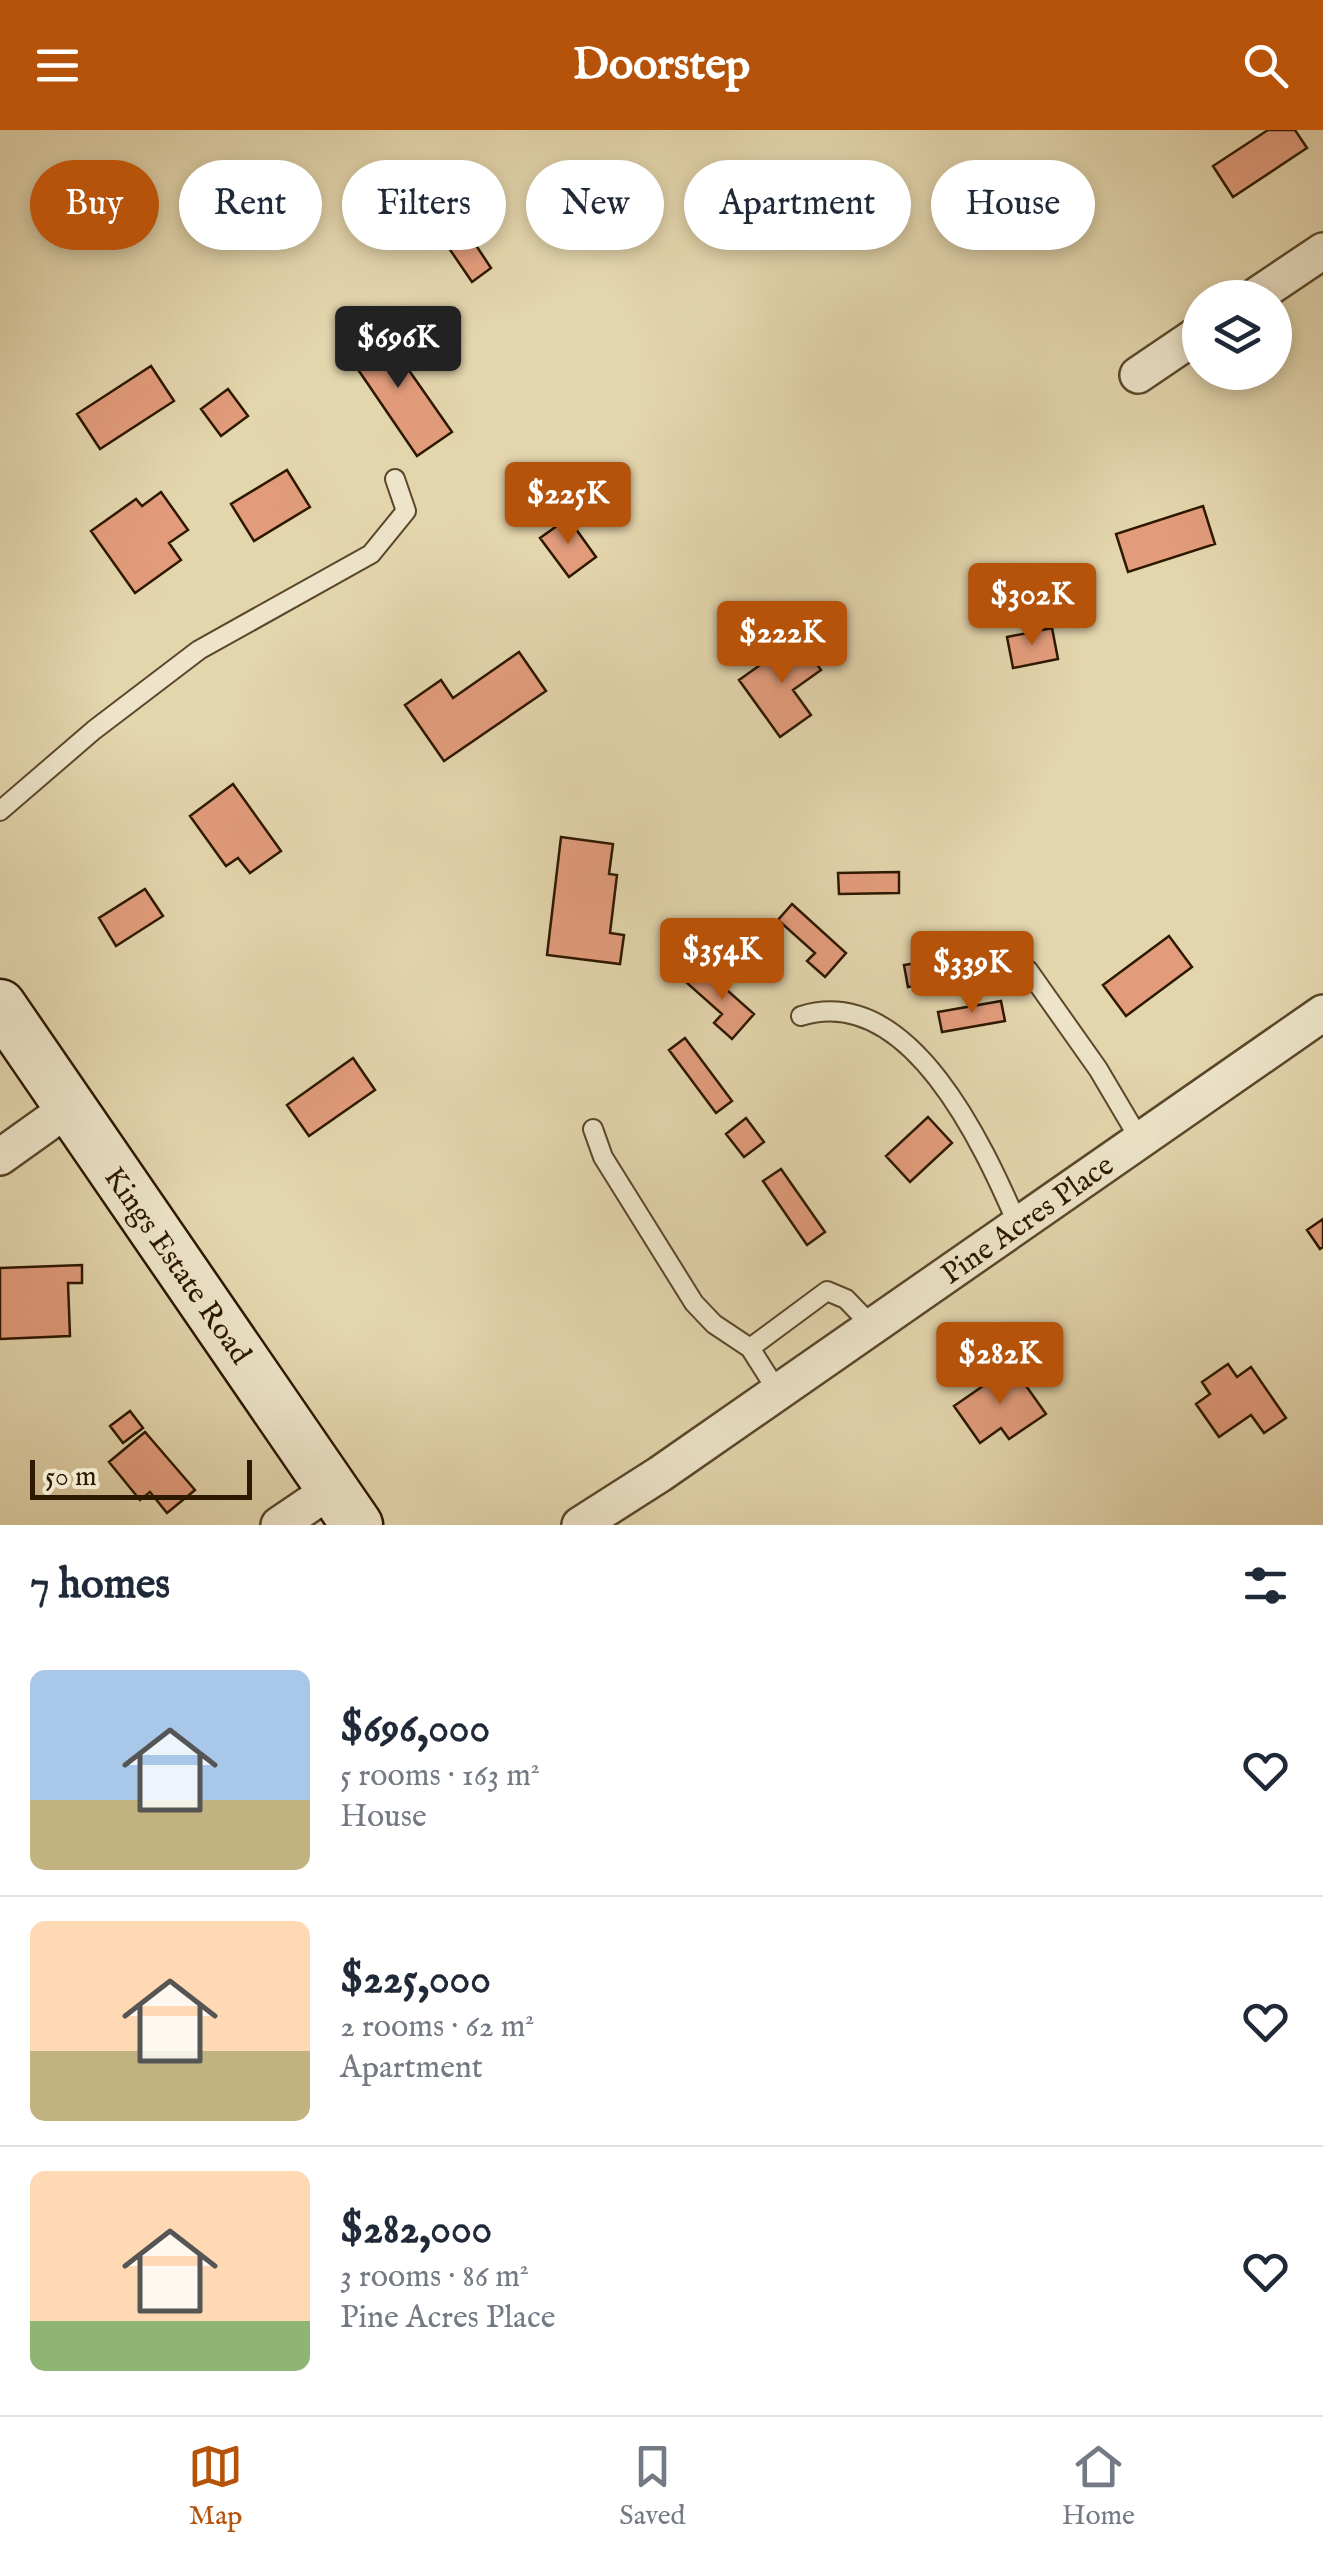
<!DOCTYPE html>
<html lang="en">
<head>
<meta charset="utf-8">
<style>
  :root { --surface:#fff; --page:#f2f2f3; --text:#1f2937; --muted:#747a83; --line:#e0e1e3; --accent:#b45309 }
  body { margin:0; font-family:"IM FELL English",serif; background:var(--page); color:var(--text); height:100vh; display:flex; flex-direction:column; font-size:38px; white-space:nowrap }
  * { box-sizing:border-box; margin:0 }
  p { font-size:32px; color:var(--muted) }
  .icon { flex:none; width:55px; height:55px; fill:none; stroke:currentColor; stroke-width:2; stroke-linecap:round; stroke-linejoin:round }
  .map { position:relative; height:1395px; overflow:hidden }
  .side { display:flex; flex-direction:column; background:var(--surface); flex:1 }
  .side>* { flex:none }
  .hud { position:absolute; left:30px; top:30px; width:1265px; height:90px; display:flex; gap:20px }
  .tools { position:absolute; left:1182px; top:150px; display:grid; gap:20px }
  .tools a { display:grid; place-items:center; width:110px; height:110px; border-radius:50%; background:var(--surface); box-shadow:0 5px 15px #0003; font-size:50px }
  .scale { position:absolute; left:30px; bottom:25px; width:222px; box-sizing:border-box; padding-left:10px; border:5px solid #2d1800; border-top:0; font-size:28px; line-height:35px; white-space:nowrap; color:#2d1800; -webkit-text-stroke:8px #ede4c9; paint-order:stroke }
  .price { position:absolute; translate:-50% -85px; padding:0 22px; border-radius:10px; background:var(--accent); color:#fff; font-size:32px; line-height:65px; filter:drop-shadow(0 2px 5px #0008) }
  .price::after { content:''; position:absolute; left:50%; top:60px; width:30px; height:22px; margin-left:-15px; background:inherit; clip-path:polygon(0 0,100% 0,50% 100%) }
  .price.active { background:#222; color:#fff }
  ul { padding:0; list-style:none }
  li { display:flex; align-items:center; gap:30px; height:250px; padding:0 30px }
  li+li { border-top:2px solid var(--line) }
  li span { display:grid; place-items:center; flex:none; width:280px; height:200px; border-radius:15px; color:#555 }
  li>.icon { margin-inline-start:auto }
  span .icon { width:120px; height:120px; fill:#fffc; stroke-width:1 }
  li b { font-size:42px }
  h2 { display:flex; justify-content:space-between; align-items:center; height:120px; padding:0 30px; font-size:42px }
  .tag { padding:0 35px; border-radius:45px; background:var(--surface); box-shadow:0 5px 15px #0003; font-size:35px; line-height:90px }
  .tag.active { background:var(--accent); color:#fff }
  header { display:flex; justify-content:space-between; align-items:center; height:130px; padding:0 30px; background:var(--accent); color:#fff; font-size:45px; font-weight:700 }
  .tabs { display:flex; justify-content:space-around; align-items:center; height:140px; border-top:2px solid var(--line); background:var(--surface); font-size:28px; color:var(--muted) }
  .tabs a { display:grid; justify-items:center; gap:5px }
  .tabs .active { color:var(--accent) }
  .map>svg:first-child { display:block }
  .building { fill:#e29c7c; stroke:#2d1800; stroke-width:2.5 }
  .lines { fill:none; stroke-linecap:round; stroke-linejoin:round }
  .lane-casing { stroke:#5a472b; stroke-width:22 }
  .street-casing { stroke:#5a472b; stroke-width:40 }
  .secondary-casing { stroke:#2d1800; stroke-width:55 }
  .lane { stroke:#ede4c9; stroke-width:18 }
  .street { stroke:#ede4c9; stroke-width:35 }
  .secondary { stroke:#ede4c9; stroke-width:50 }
  .labels { text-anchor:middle; stroke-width:8; stroke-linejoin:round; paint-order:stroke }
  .street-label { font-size:30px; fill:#2d1800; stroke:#ede4c9 }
</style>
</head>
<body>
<header><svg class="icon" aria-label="menu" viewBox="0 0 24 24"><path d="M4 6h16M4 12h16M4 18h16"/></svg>Doorstep<svg class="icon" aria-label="search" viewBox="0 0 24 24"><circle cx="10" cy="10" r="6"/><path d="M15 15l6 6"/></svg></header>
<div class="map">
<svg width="1323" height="1395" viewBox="0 0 1323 1395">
  <rect width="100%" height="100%" fill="#e3d5ac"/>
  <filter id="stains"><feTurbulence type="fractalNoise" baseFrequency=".002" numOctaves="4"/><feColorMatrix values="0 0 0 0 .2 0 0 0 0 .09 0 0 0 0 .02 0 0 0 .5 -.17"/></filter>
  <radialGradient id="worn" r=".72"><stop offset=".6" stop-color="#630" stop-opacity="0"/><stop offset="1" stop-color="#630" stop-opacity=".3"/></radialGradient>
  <!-- building -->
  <path class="building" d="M1268 0H1295L1307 18 1233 67 1213 36Z
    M460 91 491 138 472 152 440 105Z
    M378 196 452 302 417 326 344 219Z
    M151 236 174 271 100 319 77 284Z
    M228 259 248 286 221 306 201 279Z
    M287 340 310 377 254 411 231 374Z
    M161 362 188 400 169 413 181 430 135 463 91 401 136 369 142 376Z
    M1203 376 1215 414 1128 442 1116 404Z
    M568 388 596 427 569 447 540 408Z
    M1052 498 1058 529 1013 538 1007 507Z
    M798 508 821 540 793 560 811 585 780 607 739 550Z
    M519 522 546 561 444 631 405 575 441 550 453 568Z
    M233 654 281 721 250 743 238 728 226 736 190 686Z
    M561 707 613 714 609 744 617 745 610 803 624 805 620 834 547 825Z
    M899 742V763L839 764 838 743Z
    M145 759 163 786 116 816 99 788Z
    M792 774 846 823 825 847 807 831 815 823 778 790Z
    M1169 806 1192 837 1126 886 1103 855Z
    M966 825 970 846 908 857 904 835Z
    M701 837 754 884 732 909 714 893 722 884 687 853Z
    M1001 871 1005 891 942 902 938 882Z
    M685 908 732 971 716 983 669 920Z
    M353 928 375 960 309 1006 287 975Z
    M928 987 952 1013 910 1052 886 1026Z
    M746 988 764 1012 744 1027 726 1004Z
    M781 1039 825 1102 807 1115 763 1051Z
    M1323 1089V1117L1320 1119 1307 1100Z
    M82 1135V1153H68L70 1206 0 1209V1138Z
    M1228 1234 1237 1247 1251 1237 1286 1288 1264 1303 1251 1285 1219 1307 1196 1274 1210 1264 1202 1252Z
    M1012 1236 1046 1284 1009 1309 1001 1298 980 1313 954 1276Z
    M130 1281 143 1298 123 1313 110 1296Z
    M145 1302 195 1360 167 1383 150 1362 140 1370 109 1332Z"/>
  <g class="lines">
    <!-- lane casing -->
    <g class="lane-casing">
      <path id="lane" d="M0 681 94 600 199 520 371 424 406 381 395 349
        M1028 840 1098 939 1140 1010
        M801 886C910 852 984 1017 1018 1095
        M593 999 603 1027 694 1173 714 1194 750 1218 778 1262
        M750 1218 827 1161 846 1169 872 1196"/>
    </g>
    <!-- street casing -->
    <g class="street-casing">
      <path id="street" d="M1253 168 1323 121
        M1138 245 1200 203
        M0 1027 70 977
        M279 1395 332 1359
        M580 1395 660 1344 1323 883"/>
    </g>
    <!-- secondary casing -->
    <g class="secondary-casing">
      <path id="secondary" d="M0 875 357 1395"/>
    </g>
    <!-- lane -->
    <use href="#lane" class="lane"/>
    <!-- street -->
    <use href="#street" class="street"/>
    <!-- secondary -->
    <use href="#secondary" class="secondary"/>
  </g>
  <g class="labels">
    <!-- street labels -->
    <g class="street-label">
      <text transform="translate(1027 1089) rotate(-35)" y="10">Pine Acres Place</text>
      <text transform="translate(178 1135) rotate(55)" y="10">Kings Estate Road</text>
    </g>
  </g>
  <rect width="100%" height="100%" filter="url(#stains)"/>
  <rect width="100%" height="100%" fill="url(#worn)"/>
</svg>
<div class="tools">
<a><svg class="icon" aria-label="layers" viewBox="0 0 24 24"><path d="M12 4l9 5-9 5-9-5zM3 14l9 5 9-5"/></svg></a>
</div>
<div class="scale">50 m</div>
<b class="price active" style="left:398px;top:261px">$696K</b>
<b class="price" style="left:568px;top:417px">$225K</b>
<b class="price" style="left:1032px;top:518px">$302K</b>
<b class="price" style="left:782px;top:556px">$222K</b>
<b class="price" style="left:722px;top:873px">$354K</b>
<b class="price" style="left:972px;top:886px">$339K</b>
<b class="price" style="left:1000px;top:1277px">$282K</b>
<div class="hud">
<a class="tag active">Buy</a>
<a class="tag">Rent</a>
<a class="tag">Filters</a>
<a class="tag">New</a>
<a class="tag">Apartment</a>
<a class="tag">House</a>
</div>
</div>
<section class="side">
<h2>7 homes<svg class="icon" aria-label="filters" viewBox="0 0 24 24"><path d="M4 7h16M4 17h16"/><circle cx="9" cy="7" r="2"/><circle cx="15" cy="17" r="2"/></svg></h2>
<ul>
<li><span style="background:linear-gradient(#a9c7e8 65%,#c2b280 0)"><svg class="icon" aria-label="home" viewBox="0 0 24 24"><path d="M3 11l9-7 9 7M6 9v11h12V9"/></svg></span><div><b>$696,000</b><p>5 rooms · 163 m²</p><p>House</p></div><svg class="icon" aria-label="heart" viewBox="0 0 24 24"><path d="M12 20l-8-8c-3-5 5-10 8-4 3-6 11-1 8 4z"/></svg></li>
<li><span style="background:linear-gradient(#ffd9b3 65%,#c2b280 0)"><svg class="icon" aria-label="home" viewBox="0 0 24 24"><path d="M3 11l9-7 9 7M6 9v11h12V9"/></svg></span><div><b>$225,000</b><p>2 rooms · 62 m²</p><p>Apartment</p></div><svg class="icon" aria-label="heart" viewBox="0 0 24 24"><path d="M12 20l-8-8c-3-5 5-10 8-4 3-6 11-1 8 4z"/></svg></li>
<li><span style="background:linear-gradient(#ffd9b3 75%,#8fb573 0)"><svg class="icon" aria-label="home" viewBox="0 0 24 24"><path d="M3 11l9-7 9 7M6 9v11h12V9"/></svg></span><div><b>$282,000</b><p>3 rooms · 86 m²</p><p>Pine Acres Place</p></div><svg class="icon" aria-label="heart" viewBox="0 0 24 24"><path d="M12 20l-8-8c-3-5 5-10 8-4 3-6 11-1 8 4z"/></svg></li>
</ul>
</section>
<nav class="tabs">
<a class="active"><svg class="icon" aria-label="map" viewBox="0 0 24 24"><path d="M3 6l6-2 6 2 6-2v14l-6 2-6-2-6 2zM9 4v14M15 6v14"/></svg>Map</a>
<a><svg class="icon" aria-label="saved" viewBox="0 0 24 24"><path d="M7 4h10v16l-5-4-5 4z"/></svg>Saved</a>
<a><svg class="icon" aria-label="home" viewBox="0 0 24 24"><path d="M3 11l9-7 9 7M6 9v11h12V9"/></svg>Home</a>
</nav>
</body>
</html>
